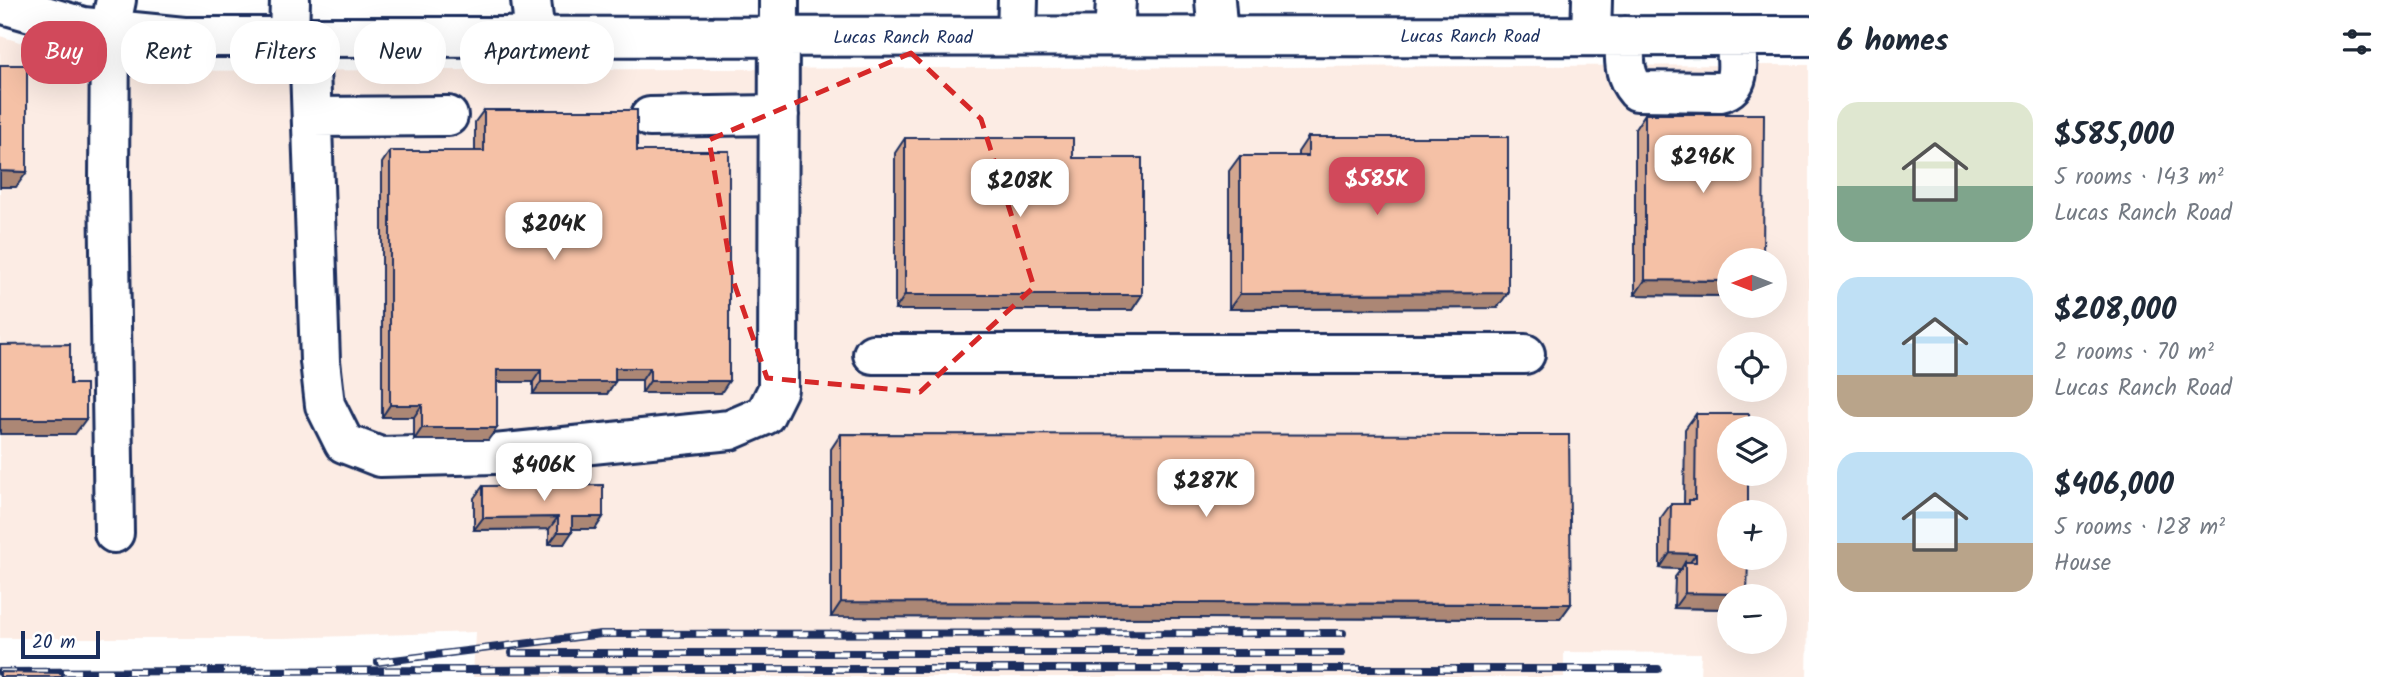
<!DOCTYPE html>
<html lang="en">
<head>
<meta charset="utf-8">
<style>
  :root { --surface:#fff; --page:#f6f6f7; --text:#1f2937; --muted:#747a83; --accent:#d1495b }
  body { margin:0; font-family:Kalam,sans-serif; background:var(--page); color:var(--text); height:100vh; display:flex; flex-direction:column; font-size:26px; white-space:nowrap }
  * { box-sizing:border-box; margin:0 }
  p { font-size:23px; color:var(--muted) }
  .icon { flex:none; width:38px; height:38px; fill:none; stroke:currentColor; stroke-width:2; stroke-linecap:round; stroke-linejoin:round }
  .map { position:relative; flex:1; overflow:hidden }
  .panel { display:flex; flex-direction:column; background:var(--surface); width:595px }
  .panel>* { flex:none }
  .banner { position:absolute; left:21px; top:21px; width:665px; height:63px; display:flex; gap:14px }
  .needle { width:46px; rotate:270deg }
  .tools { position:absolute; left:1717px; top:248px; display:grid; gap:14px }
  .tools a { display:grid; place-items:center; width:70px; height:70px; border-radius:50%; background:var(--surface); box-shadow:0 7px 28px #0002; font-size:35px }
  .scale { position:absolute; left:21px; bottom:18px; width:79px; box-sizing:border-box; padding-left:7px; border:4px solid #1b2f5e; border-top:0; font-size:19px; line-height:24px; white-space:nowrap; color:#1b2f5e; -webkit-text-stroke:5px #fff; paint-order:stroke }
  .price { position:absolute; translate:-50% -60px; padding:0 16px; border-radius:14px; background:#fff; color:#222; font-size:23px; line-height:46px; filter:drop-shadow(0 2px 4px #0008) }
  .price::after { content:''; position:absolute; left:50%; top:42px; width:21px; height:16px; margin-left:-10px; background:inherit; clip-path:polygon(0 0,100% 0,50% 100%) }
  .price.current { background:var(--accent); color:#fff }
  ul { padding:0; list-style:none }
  li { display:flex; align-items:center; gap:21px; height:175px; padding:0 28px }
  li span { display:grid; place-items:center; flex:none; width:196px; height:140px; border-radius:21px; color:#555 }
  li>.icon { margin-inline-start:auto }
  span .icon { width:84px; height:84px; fill:#fffc; stroke-width:1 }
  li b { font-size:30px }
  h2 { display:flex; justify-content:space-between; align-items:center; height:84px; padding:0 28px; font-size:30px }
  .tag { padding:0 24px; border-radius:28px; background:var(--surface); box-shadow:0 7px 28px #0002; font-size:24px; line-height:63px }
  .tag.current { background:var(--accent); color:#fff }
  main { display:flex; flex:1; min-height:0 }
  .map>svg:first-child { display:block }
  .built { fill:#fcece4; fill-rule:evenodd }
  .lines { fill:none; stroke-linecap:round; stroke-linejoin:round }
  .minor-casing { stroke:#1b2f5e; stroke-width:44 }
  .minor { stroke:#fff; stroke-width:38 }
  .rail-casing { stroke:#1b2f5e; stroke-width:8 }
  .rail { stroke:#fff; stroke-width:5; stroke-dasharray:16; stroke-linecap:butt }
  .wall { fill:#d3a68f; stroke:#1b2f5e; stroke-width:2 }
  .shaded-wall { fill:#ac8774; stroke:#1b2f5e; stroke-width:2 }
  .building { fill:#f5c1a6; stroke:#1b2f5e; stroke-width:2 }
  .marked { fill:none; stroke:#d62828; stroke-width:5; stroke-dasharray:14 9; stroke-linejoin:round }
  .labels { text-anchor:middle; stroke-width:7; stroke-linejoin:round; paint-order:stroke }
  .street-label { font-size:18px; fill:#1b2f5e; stroke:#fff }
</style>
</head>
<body>
<main>
<div class="map">
<svg width="1809" height="677" viewBox="0 0 1809 677">
  <rect width="100%" height="100%" fill="#fff"/>
  <filter id="ink" filterUnits="userSpaceOnUse"><feTurbulence type="fractalNoise" baseFrequency=".0143" numOctaves="2"/><feDisplacementMap in="SourceGraphic" scale="14" xChannelSelector="R" yChannelSelector="G"/><feConvolveMatrix kernelMatrix="1 2 1 2 8 2 1 2 1" color-interpolation-filters="sRGB"/></filter>
  <g filter="url(#ink)">
    <!-- built -->
    <path class="built" d="M0 36 91 64 151 71 1809 65V572L1807 677H1700L1701 653 1564 652V677H473L475 632 284 638H0ZM1729 261H1774V306H1729ZM1729 345H1774V390H1729ZM1729 429H1774V474H1729ZM1729 513H1774V558H1729ZM1729 597H1774V642H1729Z"/>
    <g class="lines">
      <!-- minor casing -->
      <g class="minor-casing">
        <path id="minor" d="M531 0 535 37
          M1215 0 1218 36
          M0 3 83 27 184 37 1809 36
          M1017 36 1018 0
          M1114 36 1116 0
          M1591 36 1592 0
          M1625 36C1625 57 1622 74 1637 91L1720 92C1745 87 1736 56 1735 36
          M289 37 290 0
          M309 37 320 361 325 405 344 443 380 457 495 454 730 430 765 415 778 389 779 0
          M312 117 448 116
          M650 117 779 115
          M873 354H1525
          M114 533 109 180 110 29 116 0"/>
      </g>
      <!-- minor -->
      <use href="#minor" class="minor"/>
      <!-- rail casing -->
      <g class="rail-casing">
        <path id="rail" d="M512 653H1342
          M378 662 601 634 1343 633
          M0 672 693 669H1658"/>
      </g>
      <!-- rail -->
      <use href="#rail" class="rail"/>
    </g>
    <!-- wall -->
    <path class="wall" d="M484 110 637 151 721 393H642V380H615L607 394H533V382H497L488 440H414V417H382V163L390 151H475V122Z
      M1645 114 1729 261V296L1635 295V129Z
      M1308 137 1497 308 1229 309V171L1240 156H1298V152Z
      M905 138 1073 158 1142 295 1132 310H895V153Z
      M1696 414 1729 597V609L1674 608 1675 577 1681 569 1660 568V519L1671 504H1684L1685 429Z
      M841 434 1571 604 1560 619 831 617V449Z
      M483 486 603 517 595 529H572L564 544H549V529L474 530V498Z"/>
    <!-- shaded-wall -->
    <path class="shaded-wall" d="M0 171 27 172 16 187H0Z
      M1645 280 1729 281V296L1635 295Z
      M1508 293 1497 308 1229 309 1240 294Z
      M905 295H1142L1132 310H895Z
      M615 368H650L642 380H607Z
      M497 370H541L533 382H488Z
      M650 381H729L721 393H642Z
      M541 382H615L607 394H533Z
      M390 405H422L414 417H382Z
      M0 419H86L75 434H0Z
      M422 428H497L488 440H414Z
      M558 517 549 529 474 530 483 518Z
      M572 517H603L595 529H563Z
      M558 532H572L564 544H549Z
      M1670 553 1696 554 1685 569V562L1681 569 1660 568Z
      M1685 593 1747 594 1745 597H1729V609L1674 608Z
      M841 602 1571 604 1560 619 831 617Z"/>
    <!-- building -->
    <path class="building" d="M0 65H27V172L0 171Z
      M484 110H637V151H729V381H650V368H615V382H541V370H497V428H422V405H390V151H484Z
      M1645 114H1764L1763 261H1729V281L1645 280Z
      M1308 137H1508V293L1240 294V156H1308Z
      M905 138H1073V158H1142V295H905Z
      M70 344V384H86V419H0V345Z
      M1696 414H1749V429H1729V474H1748V513H1729V558H1748L1747 594 1685 593V562H1696V554L1670 553 1671 504H1689V500H1695Z
      M841 434 1569 435 1571 604 841 602Z
      M603 485V517H572V532H558V517L483 518V486Z
      M0 672 62 673V677H0Z"/>
  </g>
  <!-- marked area -->
  <path class="marked" d="M911 53 981 119 1034 287 920 392 767 378 733 280 709 140Z"/>
  <g class="labels">
    <!-- street labels -->
    <g class="street-label">
      <text x="1470" y="42">Lucas Ranch Road</text>
      <text x="903" y="43">Lucas Ranch Road</text>
    </g>
  </g>
</svg>
<div class="tools">
<a><svg class="needle" viewBox="-14 -14 28 28"><path d="M0-13l5 13h-10z" fill="#e53935"/><path d="M0 13l5-13h-10z" fill="#747a83"/></svg></a>
<a><svg class="icon" aria-label="locate" viewBox="0 0 24 24"><circle cx="12" cy="12" r="6"/><path d="M12 2v4M12 18v4M2 12h4M18 12h4"/></svg></a>
<a><svg class="icon" aria-label="layers" viewBox="0 0 24 24"><path d="M12 4l9 5-9 5-9-5zM3 14l9 5 9-5"/></svg></a>
<a>+</a>
<a>−</a>
</div>
<div class="scale">20 m</div>
<b class="price" style="left:1703px;top:195px">$296K</b>
<b class="price current" style="left:1377px;top:217px">$585K</b>
<b class="price" style="left:1020px;top:219px">$208K</b>
<b class="price" style="left:554px;top:262px">$204K</b>
<b class="price" style="left:544px;top:503px">$406K</b>
<b class="price" style="left:1206px;top:519px">$287K</b>
<div class="banner">
<a class="tag current">Buy</a>
<a class="tag">Rent</a>
<a class="tag">Filters</a>
<a class="tag">New</a>
<a class="tag">Apartment</a>
</div>
</div>
<section class="panel">
<h2>6 homes<svg class="icon" aria-label="filters" viewBox="0 0 24 24"><path d="M4 7h16M4 17h16"/><circle cx="9" cy="7" r="2"/><circle cx="15" cy="17" r="2"/></svg></h2>
<ul>
<li><span style="background:linear-gradient(#dfe7d0 60%,#7fa58c 0)"><svg class="icon" aria-label="home" viewBox="0 0 24 24"><path d="M3 11l9-7 9 7M6 9v11h12V9"/></svg></span><div><b>$585,000</b><p>5 rooms · 143 m²</p><p>Lucas Ranch Road</p></div></li>
<li><span style="background:linear-gradient(#bfe0f5 70%,#b9a48a 0)"><svg class="icon" aria-label="home" viewBox="0 0 24 24"><path d="M3 11l9-7 9 7M6 9v11h12V9"/></svg></span><div><b>$208,000</b><p>2 rooms · 70 m²</p><p>Lucas Ranch Road</p></div></li>
<li><span style="background:linear-gradient(#bfe0f5 65%,#b9a48a 0)"><svg class="icon" aria-label="home" viewBox="0 0 24 24"><path d="M3 11l9-7 9 7M6 9v11h12V9"/></svg></span><div><b>$406,000</b><p>5 rooms · 128 m²</p><p>House</p></div></li>
</ul>
</section>
</main>
</body>
</html>
